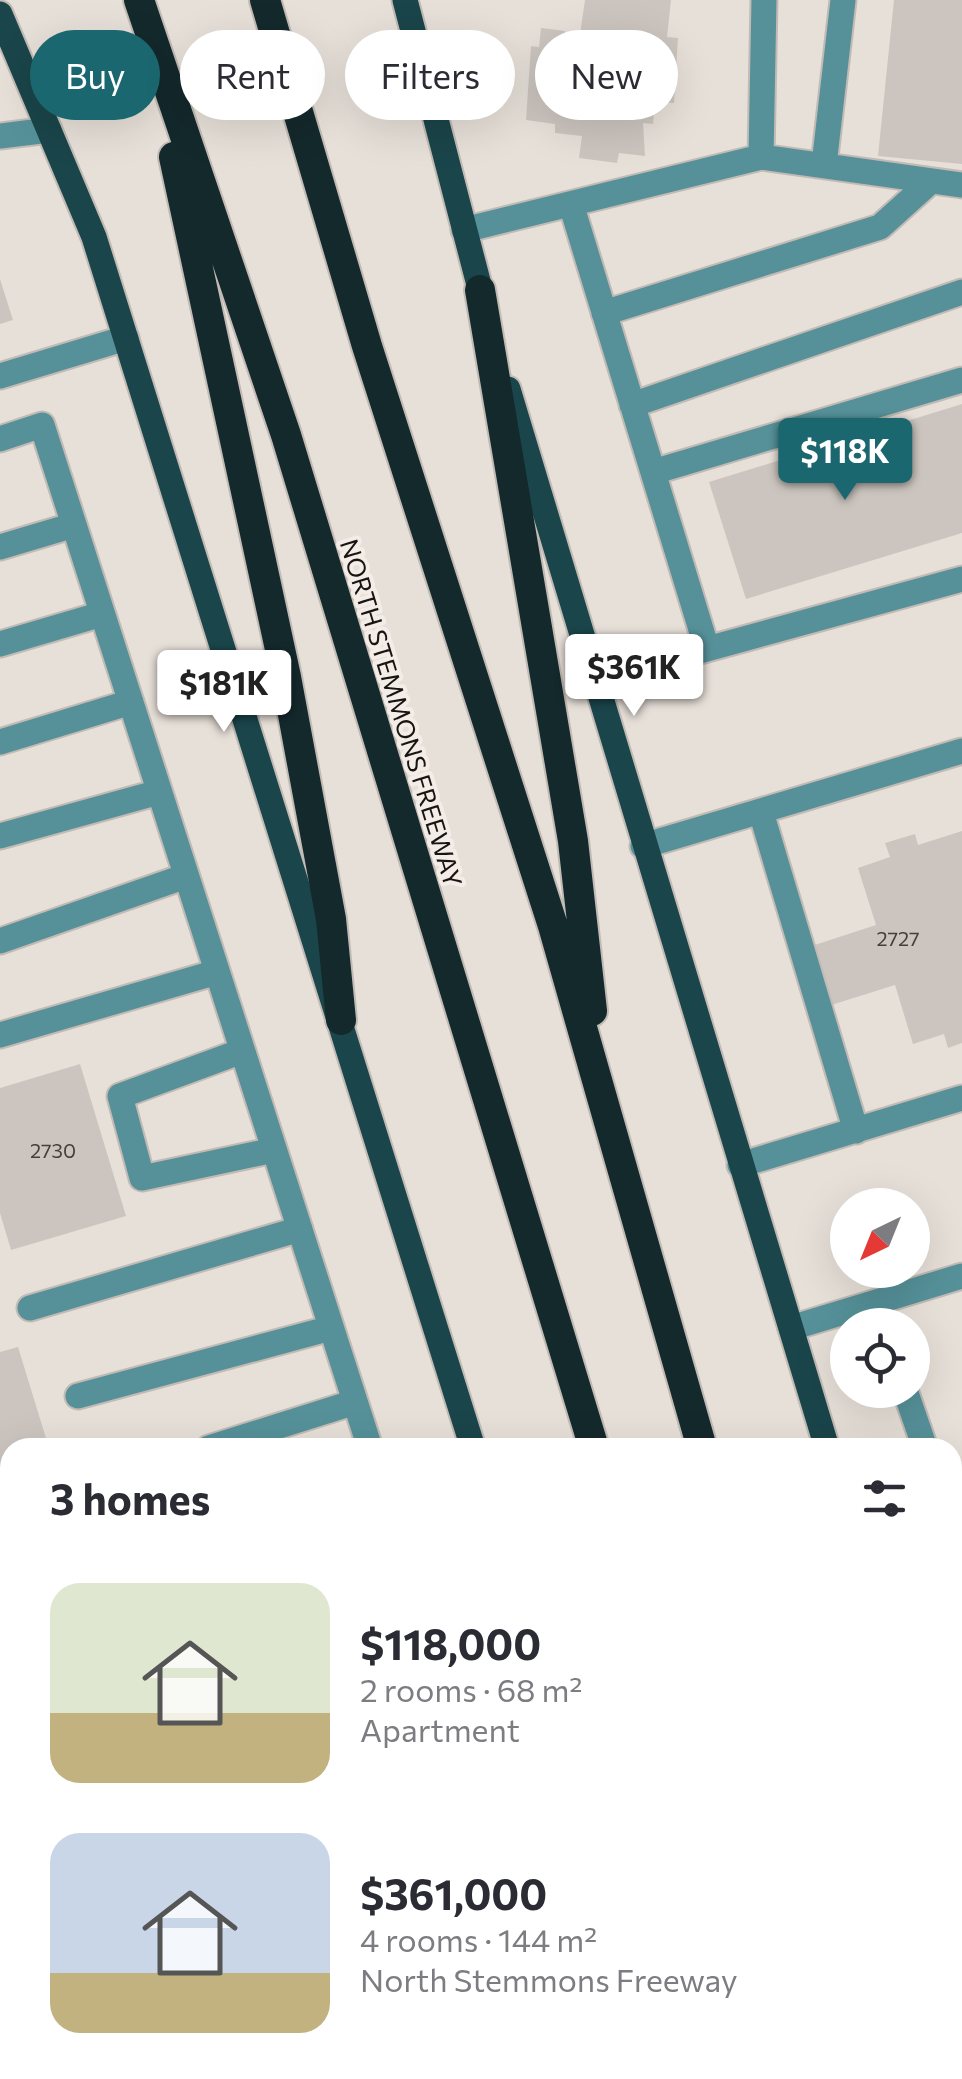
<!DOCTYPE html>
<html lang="en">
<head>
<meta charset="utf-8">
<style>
  :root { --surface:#fff; --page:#f7f7f7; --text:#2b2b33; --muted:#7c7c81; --accent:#1b6770 }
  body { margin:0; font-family:Commissioner,sans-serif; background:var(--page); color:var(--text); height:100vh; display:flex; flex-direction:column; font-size:38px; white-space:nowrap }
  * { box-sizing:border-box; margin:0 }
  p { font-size:32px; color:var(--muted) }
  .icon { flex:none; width:55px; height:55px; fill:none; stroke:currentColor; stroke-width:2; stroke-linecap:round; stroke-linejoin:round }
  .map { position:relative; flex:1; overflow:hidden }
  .panel { position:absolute; left:0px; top:1438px; width:962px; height:642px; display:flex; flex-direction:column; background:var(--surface); border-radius:30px 30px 0 0; box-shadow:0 10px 40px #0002 }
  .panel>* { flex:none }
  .hud { position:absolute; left:30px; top:30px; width:902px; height:90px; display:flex; gap:20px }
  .needle { width:65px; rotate:223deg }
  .controls { position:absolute; left:830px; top:1188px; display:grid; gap:20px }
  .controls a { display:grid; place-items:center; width:100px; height:100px; border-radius:50%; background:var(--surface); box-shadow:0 10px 40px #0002; font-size:50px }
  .price { position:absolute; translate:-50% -85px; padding:0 22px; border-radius:10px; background:#fff; color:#222; font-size:32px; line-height:65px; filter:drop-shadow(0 2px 5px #0008) }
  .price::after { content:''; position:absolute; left:50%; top:60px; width:30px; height:22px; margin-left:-15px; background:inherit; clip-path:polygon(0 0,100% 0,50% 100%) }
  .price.current { background:var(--accent); color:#fff }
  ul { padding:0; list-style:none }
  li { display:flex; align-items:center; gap:30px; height:250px; padding:0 50px }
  li span { display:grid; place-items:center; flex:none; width:280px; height:200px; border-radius:30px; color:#555 }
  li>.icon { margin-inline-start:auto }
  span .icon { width:120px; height:120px; fill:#fffc; stroke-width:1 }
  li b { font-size:42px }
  h2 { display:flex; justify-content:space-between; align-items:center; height:120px; padding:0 50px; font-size:42px }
  .tag { padding:0 35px; border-radius:45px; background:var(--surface); box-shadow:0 10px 40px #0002; font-size:35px; line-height:90px }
  .tag.current { background:var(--accent); color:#fff }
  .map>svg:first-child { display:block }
  .building { fill:#ccc5bf }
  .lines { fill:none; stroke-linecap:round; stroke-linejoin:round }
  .minor-casing { stroke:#c2bbb5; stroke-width:29 }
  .major-casing { stroke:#c2bbb5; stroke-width:29 }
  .highway-casing { stroke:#c2bbb5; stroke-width:34 }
  .minor { stroke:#569199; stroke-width:25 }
  .major { stroke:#1a454a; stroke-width:25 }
  .highway { stroke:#14292c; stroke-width:30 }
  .labels { text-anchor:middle; stroke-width:8; stroke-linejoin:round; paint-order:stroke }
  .number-label { font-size:20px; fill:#44403d }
  .street-label { font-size:25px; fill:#171412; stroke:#f4ede7 }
</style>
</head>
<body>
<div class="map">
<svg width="962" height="2079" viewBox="0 0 962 2079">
  <rect width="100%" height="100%" fill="#e7e0d9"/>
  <!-- building -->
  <path class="building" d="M585 0H671L667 37 678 38 674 103 655 102 653 124 643 123 645 156 619 153 617 163 579 158 582 136 555 133V124L526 120 531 46 539 47 541 28 565 31 563 46 578 48Z
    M894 0H962V164L878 156Z
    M0 279 13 320 0 324Z
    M962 404V533L746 599 709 482Z
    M962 831V1043L948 1048 944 1034 913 1044 895 985 809 1012 790 953 876 925 858 868 890 857 885 843 915 834 918 845Z
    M80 1064 126 1216 11 1250 0 1213V1088Z
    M18 1347 49 1448H10L9 1628 0 1598V1352Z"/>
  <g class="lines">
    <!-- minor casing -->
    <g class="minor-casing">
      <path id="minor" d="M0 136 49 130
        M761 157 764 0
        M824 165 843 0
        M571 204 707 649
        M464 230 761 157 962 185
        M604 313 880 227 931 181
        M0 376 126 338
        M632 405 962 292
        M0 439 42 425 370 1448
        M653 472 962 380
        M0 547 74 525
        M0 644 102 614
        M594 680 962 579
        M0 742 131 702
        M761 812 856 1131
        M0 836 159 792
        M643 846 962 751
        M0 941 186 876
        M0 1035 217 972
        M242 1051 120 1096 142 1178 274 1150
        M740 1165 962 1098
        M30 1308 300 1229
        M791 1328 962 1276
        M905 1390 925 1448
        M78 1396 331 1328
        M209 1448 355 1402
        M952 1529 962 1556
        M0 1715 10 1712
        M0 1788 10 1785
        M0 1891 10 1888
        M293 2070 308 2079
        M440 2070 442 2079
        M532 2070 535 2079"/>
    </g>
    <!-- major casing -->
    <g class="major-casing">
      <path id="major" d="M405 0 485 308
        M0 14 94 237 473 1448
        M508 389 827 1448
        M952 1860 962 1891"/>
    </g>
    <!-- highway casing -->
    <g class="highway-casing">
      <path id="highway" d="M139 0 286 435 594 1448
        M265 0 367 346 553 926 702 1448
        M174 157 286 677 331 919 341 1020
        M480 290 573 841 592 1011
        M679 2070 683 2079
        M784 2070 787 2079
        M894 2070 897 2079
        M916 2070 919 2079"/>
    </g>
    <!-- minor -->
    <use href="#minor" class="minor"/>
    <!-- major -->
    <use href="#major" class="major"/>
    <!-- highway -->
    <use href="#highway" class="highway"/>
  </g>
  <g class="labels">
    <!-- number labels -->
    <g class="number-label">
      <text x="898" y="946">2727</text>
      <text x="53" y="1158">2730</text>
    </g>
    <!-- street labels -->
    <g class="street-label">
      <text transform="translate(401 713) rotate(73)" y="9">NORTH STEMMONS FREEWAY</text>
    </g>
  </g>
</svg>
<div class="controls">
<a><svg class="needle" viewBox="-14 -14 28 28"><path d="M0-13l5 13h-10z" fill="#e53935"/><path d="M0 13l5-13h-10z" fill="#7c7c81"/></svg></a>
<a><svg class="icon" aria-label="locate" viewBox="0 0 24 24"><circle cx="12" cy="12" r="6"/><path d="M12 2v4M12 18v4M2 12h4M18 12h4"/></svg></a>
</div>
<b class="price current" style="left:845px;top:503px">$118K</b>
<b class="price" style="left:634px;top:719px">$361K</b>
<b class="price" style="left:224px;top:735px">$181K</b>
<div class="hud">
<a class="tag current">Buy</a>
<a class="tag">Rent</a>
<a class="tag">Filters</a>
<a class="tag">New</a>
</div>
<section class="panel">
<h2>3 homes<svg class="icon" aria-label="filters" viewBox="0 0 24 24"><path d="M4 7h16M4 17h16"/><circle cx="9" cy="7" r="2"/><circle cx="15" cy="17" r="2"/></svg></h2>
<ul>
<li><span style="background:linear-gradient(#dfe7d0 65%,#c2b280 0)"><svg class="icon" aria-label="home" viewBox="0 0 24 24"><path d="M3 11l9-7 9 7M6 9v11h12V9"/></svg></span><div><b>$118,000</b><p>2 rooms · 68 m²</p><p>Apartment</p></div></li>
<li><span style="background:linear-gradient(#c9d6e8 70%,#c2b280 0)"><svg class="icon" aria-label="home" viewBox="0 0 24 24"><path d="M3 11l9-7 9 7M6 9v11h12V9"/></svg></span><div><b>$361,000</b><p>4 rooms · 144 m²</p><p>North Stemmons Freeway</p></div></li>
</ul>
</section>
</div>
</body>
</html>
